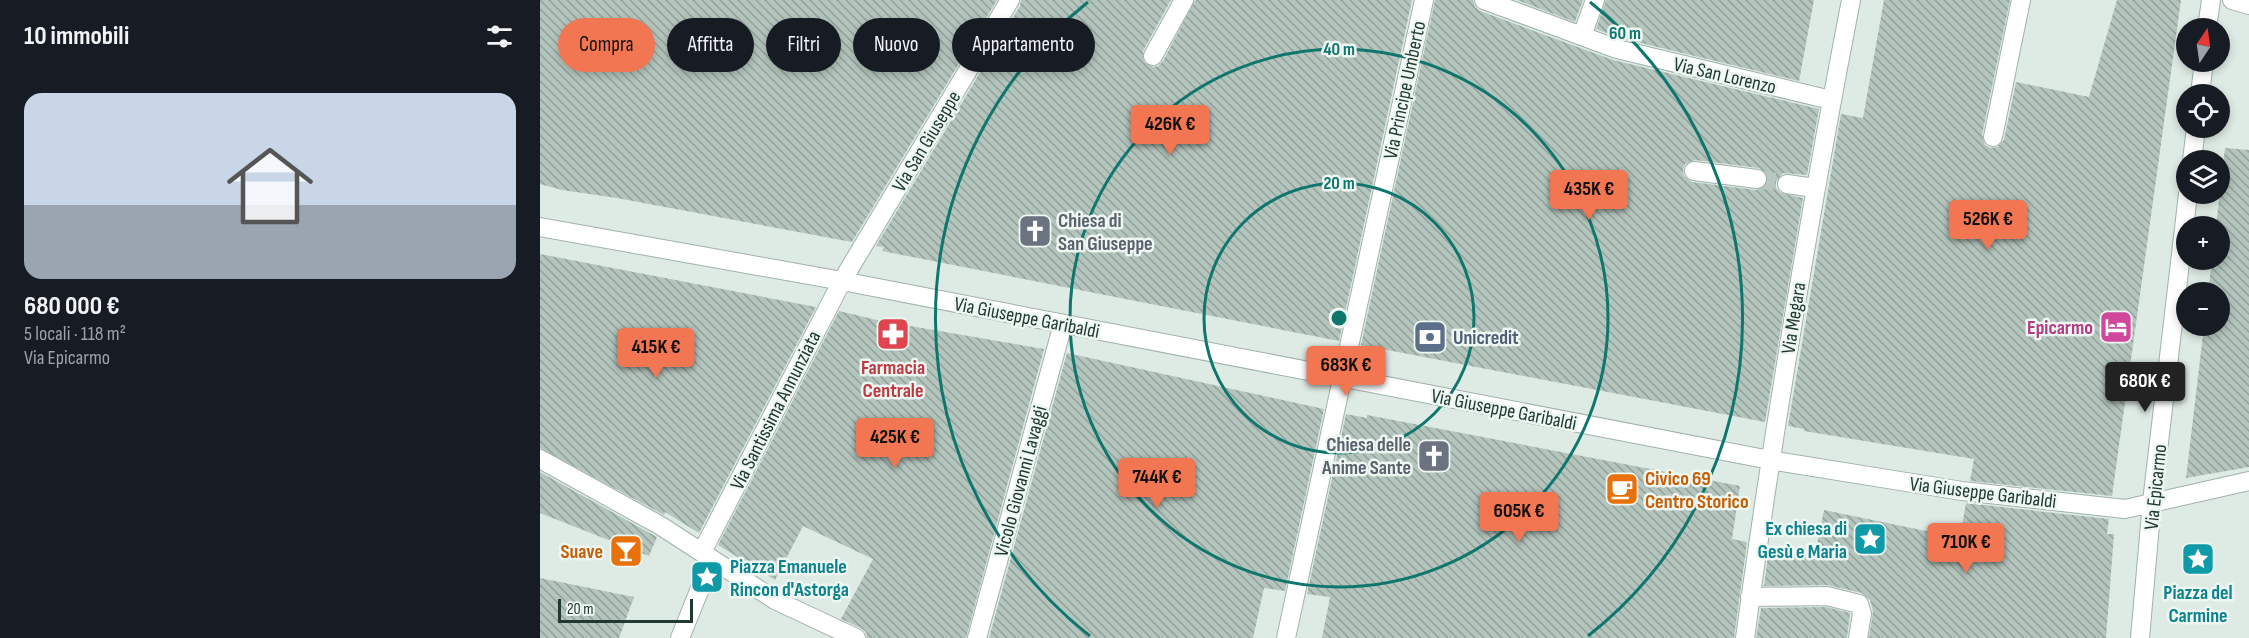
<!DOCTYPE html>
<html lang="it">
<head>
<meta charset="utf-8">
<style>
  :root { --surface:#171b24; --page:#242831; --text:#f1f3f6; --muted:#9ea1a6; --line:#363941; --accent:#f37653 }
  body { margin:0; font-family:"Sofia Sans Condensed",sans-serif; background:var(--page); color:var(--text); height:100vh; display:flex; flex-direction:column; font-size:22px; white-space:nowrap }
  * { box-sizing:border-box; margin:0 }
  p { font-size:20px; color:var(--muted) }
  .icon { flex:none; width:33px; height:33px; fill:none; stroke:currentColor; stroke-width:2; stroke-linecap:round; stroke-linejoin:round }
  .map { position:relative; flex:1; overflow:hidden }
  .drawer { display:flex; flex-direction:column; background:var(--surface); width:540px }
  .drawer>* { flex:none }
  .banner { position:absolute; left:18px; top:18px; width:570px; height:54px; display:flex; gap:12px }
  .needle { width:39px; rotate:13deg }
  .fabs { position:absolute; left:1636px; top:18px; display:grid; gap:12px }
  .fabs a { display:grid; place-items:center; width:54px; height:54px; border-radius:50%; background:var(--surface); box-shadow:0 3px 9px #0003; font-size:30px }
  .scale { position:absolute; left:18px; bottom:15px; width:135px; box-sizing:border-box; padding-left:6px; border:3px solid #203a32; border-top:0; font-size:16px; line-height:21px; white-space:nowrap; color:#203a32; -webkit-text-stroke:4px #eef7f2; paint-order:stroke }
  .price { position:absolute; translate:-50% -51px; padding:0 14px; border-radius:6px; background:var(--accent); color:#111; font-size:20px; line-height:39px; filter:drop-shadow(0 2px 3px #0008) }
  .price::after { content:''; position:absolute; left:50%; top:36px; width:18px; height:14px; margin-left:-9px; background:inherit; clip-path:polygon(0 0,100% 0,50% 100%) }
  .price.current { background:#222; color:#fff }
  ul { padding:0; list-style:none }
  li { display:grid; align-content:center; gap:12px; height:318px; padding:0 24px }
  li+li { border-top:2px solid var(--line) }
  li span { display:grid; place-items:center; height:186px; border-radius:18px; color:#555 }
  li>.icon { margin-inline-start:auto }
  span .icon { width:108px; height:108px; fill:#fffc; stroke-width:1 }
  li b { font-size:26px }
  h2 { display:flex; justify-content:space-between; align-items:center; height:72px; padding:0 24px; font-size:26px }
  .tag { padding:0 21px; border-radius:27px; background:var(--surface); box-shadow:0 3px 9px #0003; font-size:21px; line-height:54px }
  .tag.current { background:var(--accent); color:#111 }
  main { display:flex; flex:1; min-height:0 }
  .map>svg:first-child { display:block }
  .building { fill:url(#building-back-hatch); fill-rule:evenodd }
  .lines { fill:none; stroke-linecap:round; stroke-linejoin:round }
  .minor-tunnel { stroke:#b8c7c0; stroke-width:18; stroke-dasharray:18 9; stroke-linecap:butt }
  .minor-casing { stroke:#a1b2ab; stroke-width:20 }
  .minor { stroke:#fff; stroke-width:18 }
  .ring { fill:none; stroke:#0f766e; stroke-width:3 }
  .labels { text-anchor:middle; stroke-width:5; stroke-linejoin:round; paint-order:stroke }
  .street-label { font-size:20px; fill:#203a32; stroke:#eef7f2 }
  .worship-label { font-size:20px; font-weight:bold; fill:#5b616d; stroke:#eef7f2; text-anchor:start }
  .hotel-label { font-size:20px; font-weight:bold; fill:#b23c85; stroke:#eef7f2; text-anchor:end }
  .service-label { font-size:20px; font-weight:bold; fill:#4e5e75; stroke:#eef7f2; text-anchor:start }
  .health-label { font-size:20px; font-weight:bold; fill:#be3a42; stroke:#eef7f2 }
  .food-label { font-size:20px; font-weight:bold; fill:#c56008; stroke:#eef7f2; text-anchor:start }
  .culture-label { font-size:20px; font-weight:bold; fill:#0d838f; stroke:#eef7f2; text-anchor:end }
  .centre { fill:#0f766e; stroke:#eef7f2; stroke-width:3 }
  .ring-label { font-size:18px; text-anchor:middle; font-weight:bold; fill:#0f766e; stroke:#eef7f2; stroke-width:5; stroke-linejoin:round; paint-order:stroke }
</style>
</head>
<body>
<main>
<section class="drawer">
<h2>10 immobili<svg class="icon" aria-label="filters" viewBox="0 0 24 24"><path d="M4 7h16M4 17h16"/><circle cx="9" cy="7" r="2"/><circle cx="15" cy="17" r="2"/></svg></h2>
<ul>
<li><span style="background:linear-gradient(#c9d6e8 60%,#9aa5b1 0)"><svg class="icon" aria-label="home" viewBox="0 0 24 24"><path d="M3 11l9-7 9 7M6 9v11h12V9"/></svg></span><div><b>680 000 €</b><p>5 locali · 118 m²</p><p>Via Epicarmo</p></div></li>
</ul>
</section>
<div class="map">
<svg width="1709" height="638" viewBox="0 0 1709 638">
  <defs>
    <pattern id="building-back-hatch" width="6" height="6" patternUnits="userSpaceOnUse" patternTransform="scale(1.5)"><rect width="6" height="6" fill="#b4c5bd"/><path d="M-1 5l2 2M0 0l6 6M5-1l2 2" fill="none" stroke="#92a19a"/></pattern>
  </defs>
  <rect width="100%" height="100%" fill="#deeae4"/>
  <!-- building -->
  <path class="building" d="M0 0H457L312 242 77 198 22 190 0 184Z
    M481 0H631L603 51 604 62 613 67 618 66 623 61 655 0H872L799 341 342 251 344 247 336 246 480 6Z
    M895 0H933L935 7 940 11 1073 60 1279 109 1267 175 1243 173 1236 182V188L1241 193 1263 198 1225 422 821 345ZM1155 160 1219 168 1227 174 1228 181 1226 186 1216 190 1152 182 1144 176 1143 170 1145 164Z
    M977 0H1043L1035 22Z
    M1066 0H1274L1259 81 1080 38 1056 29Z
    M1344 0H1470L1442 135 1445 145 1451 148 1457 147 1464 140 1476 82 1549 97 1577 0H1641L1572 496 1430 481 1434 459 1264 431V429L1248 426 1301 114 1323 118Z
    M1685 148 1709 150V467L1646 478 1664 326H1680V292H1668L1672 260H1680V226H1676Z
    M0 254 276 307 159 533 125 512 124 515 0 448Z
    M299 311 341 321 504 349 426 638H327L326 632 321 628 301 619 333 559 263 526 235 580 178 545Z
    M527 353 784 409 745 591 724 588 713 638H449Z
    M806 414 827 418V415L1200 486 1192 539 1207 542 1194 638H782L790 597 767 594Z
    M0 472 117 537 109 556 0 513Z
    M1426 503 1569 519 1567 534H1574L1566 638H1329L1333 611 1330 600 1322 593 1287 585 1224 586 1229 548 1274 559 1284 510 1420 538Z
    M0 578 94 597 79 638H0Z
    M1286 607 1310 613 1307 638H1216L1221 608Z"/>
  <g class="lines">
    <!-- minor-tunnel -->
    <path class="minor-tunnel" d="M1217 179 1247 184"/>
    <!-- minor casing -->
    <g class="minor-casing">
      <path id="minor" d="M944 0 1077 49 1291 100
        M1692 0 1709 5
        M1667 28 1671 0
        M1042 36 1055 0
        M613 56 644 0
        M1660 94 1664 62
        M1453 137 1481 0
        M1652 160 1656 128
        M1154 171 1217 179
        M1247 184 1275 188
        M0 227 302 281 1230 460 1422 491 1585 509 1709 481
        M0 459 121 526 235 600 316 638
        M162 552 302 281 470 0
        M1210 597 1287 596 1319 604 1322 614 1318 638
        M140 638 172 559
        M437 638 523 324
        M746 638 884 0
        M1205 638C1234 424 1270 212 1311 0
        M1600 638 1612 502 1648 194"/>
    </g>
    <!-- minor -->
    <use href="#minor" class="minor"/>
  </g>
  <!-- distance rings -->
  <g class="ring">
    <circle cx="799" cy="318" r="135"/>
    <circle cx="799" cy="318" r="269"/>
    <path d="M550 636A404 404 0 0 1 548 2M1050 2A404 404 0 0 1 1048 636"/>
  </g>
  <!-- icons -->
  <defs>
    <g id="church-square" transform="scale(1.725)"><rect x="-9" y="-9" width="18" height="18" rx="4" fill="#6b7280" stroke="#eef7f2"/><path d="M-1.2-6h2.4v3.5h3.3v2.4h-3.3V6h-2.4V-.1h-3.3v-2.4h3.3Z" fill="#fff"/></g>
    <g id="hotel-square" transform="scale(1.725)"><rect x="-9" y="-9" width="18" height="18" rx="4" fill="#d1479c" stroke="#eef7f2"/><path d="M-6-4.5h1.5V1H6V5H4.5V3h-9V5H-6ZM-4 0a1.8 1.8 0 1 1 3.6 0ZM.5 0V-2.5h3Q6-2.5 6 0Z" fill="#fff"/></g>
    <g id="pharmacy-square" transform="scale(1.725)"><rect x="-9" y="-9" width="18" height="18" rx="4" fill="#e0444e" stroke="#eef7f2"/><path d="M-2-6h4v4h4v4h-4v4h-4v-4h-4v-4h4Z" fill="#fff"/></g>
    <g id="bank-square" transform="scale(1.725)"><rect x="-9" y="-9" width="18" height="18" rx="4" fill="#5c6f8a" stroke="#eef7f2"/><path d="M-6-4H6V4H-6ZM0-2.3a2.3 2.3 0 1 0 0 4.6a2.3 2.3 0 1 0 0-4.6Z" fill="#fff"/></g>
    <g id="cafe-square" transform="scale(1.725)"><rect x="-9" y="-9" width="18" height="18" rx="4" fill="#e8710a" stroke="#eef7f2"/><path d="M-5.5-4.5H6V0H3Q3 3.5 0 3.5H-2.5Q-5.5 3.5-5.5 0ZM3-3.2v2h1.7v-2ZM-6 4.5H4V6H-6Z" fill="#fff"/></g>
    <g id="sight-square" transform="scale(1.725)"><rect x="-9" y="-9" width="18" height="18" rx="4" fill="#0f9aa8" stroke="#eef7f2"/><path d="M0-6L1.8-2.2L6-1.7L2.9 1.2L3.7 5.4L0 3.3L-3.7 5.4L-2.9 1.2L-6-1.7L-1.8-2.2Z" fill="#fff"/></g>
    <g id="bar-square" transform="scale(1.725)"><rect x="-9" y="-9" width="18" height="18" rx="4" fill="#e8710a" stroke="#eef7f2"/><path d="M-6-5H6L.8 .8V4.5H3.5V6h-7V4.5H-.8V.8Z" fill="#fff"/></g>
  </defs>
  <g fill-rule="evenodd">
    <use href="#church-square" x="495" y="231"/>
    <use href="#hotel-square" x="1576" y="327"/>
    <use href="#pharmacy-square" x="353" y="334"/>
    <use href="#bank-square" x="890" y="337"/>
    <use href="#church-square" x="894" y="456"/>
    <use href="#cafe-square" x="1082" y="489"/>
    <use href="#sight-square" x="1330" y="539"/>
    <use href="#bar-square" x="86" y="551"/>
    <use href="#sight-square" x="1658" y="559"/>
    <use href="#sight-square" x="167" y="577"/>
  </g>
  <g class="labels">
    <!-- street labels -->
    <g class="street-label">
      <text transform="translate(1185 75) rotate(13)" y="7">Via San Lorenzo</text>
      <text transform="translate(864 90) rotate(-78)" y="7">Via Principe Umberto</text>
      <text transform="translate(386 141) rotate(-59)" y="7">Via San Giuseppe</text>
      <text transform="translate(487 317) rotate(11)" y="7">Via Giuseppe Garibaldi</text>
      <text transform="translate(1253 318) rotate(-81)" y="7">Via Megara</text>
      <text transform="translate(964 409) rotate(11)" y="7">Via Giuseppe Garibaldi</text>
      <text transform="translate(235 410) rotate(-63)" y="7">Via Santissima Annunziata</text>
      <text transform="translate(480 481) rotate(-75)" y="7">Vicolo Giovanni Lavaggi</text>
      <text transform="translate(1615 487) rotate(-84)" y="7">Via Epicarmo</text>
      <text transform="translate(1443 492) rotate(7)" y="7">Via Giuseppe Garibaldi</text>
    </g>
    <!-- worship labels -->
    <g class="worship-label">
      <text x="518" y="227">Chiesa di<tspan x="518" dy="23">San Giuseppe</tspan></text>
      <text x="871" y="451" text-anchor="end">Chiesa delle<tspan x="871" dy="23">Anime Sante</tspan></text>
    </g>
    <!-- hotel labels -->
    <g class="hotel-label">
      <text x="1553" y="334">Epicarmo</text>
    </g>
    <!-- service labels -->
    <g class="service-label">
      <text x="913" y="344">Unicredit</text>
    </g>
    <!-- health labels -->
    <g class="health-label">
      <text x="353" y="374">Farmacia<tspan x="353" dy="23">Centrale</tspan></text>
    </g>
    <!-- food labels -->
    <g class="food-label">
      <text x="1105" y="485">Civico 69<tspan x="1105" dy="23">Centro Storico</tspan></text>
      <text x="63" y="558" text-anchor="end">Suave</text>
    </g>
    <!-- culture labels -->
    <g class="culture-label">
      <text x="1307" y="535">Ex chiesa di<tspan x="1307" dy="23">Gesù e Maria</tspan></text>
      <text x="190" y="573" text-anchor="start">Piazza Emanuele<tspan x="190" dy="23">Rincon d'Astorga</tspan></text>
      <text x="1658" y="599" text-anchor="middle">Piazza del<tspan x="1658" dy="23">Carmine</tspan></text>
    </g>
  </g>
  <circle cx="799" cy="318" r="9" class="centre"/>
  <g class="ring-label">
    <text x="1085" y="39">60 m</text>
    <text x="799" y="55">40 m</text>
    <text x="799" y="189">20 m</text>
  </g>
</svg>
<div class="fabs">
<a><svg class="needle" viewBox="-14 -14 28 28"><path d="M0-13l5 13h-10z" fill="#e53935"/><path d="M0 13l5-13h-10z" fill="#9ea1a6"/></svg></a>
<a><svg class="icon" aria-label="locate" viewBox="0 0 24 24"><circle cx="12" cy="12" r="6"/><path d="M12 2v4M12 18v4M2 12h4M18 12h4"/></svg></a>
<a><svg class="icon" aria-label="layers" viewBox="0 0 24 24"><path d="M12 4l9 5-9 5-9-5zM3 14l9 5 9-5"/></svg></a>
<a>+</a>
<a>−</a>
</div>
<div class="scale">20 m</div>
<b class="price" style="left:630px;top:156px">426K €</b>
<b class="price" style="left:1049px;top:221px">435K €</b>
<b class="price" style="left:1448px;top:251px">526K €</b>
<b class="price" style="left:116px;top:379px">415K €</b>
<b class="price" style="left:806px;top:397px">683K €</b>
<b class="price current" style="left:1605px;top:413px">680K €</b>
<b class="price" style="left:355px;top:469px">425K €</b>
<b class="price" style="left:617px;top:509px">744K €</b>
<b class="price" style="left:979px;top:543px">605K €</b>
<b class="price" style="left:1426px;top:574px">710K €</b>
<div class="banner">
<a class="tag current">Compra</a>
<a class="tag">Affitta</a>
<a class="tag">Filtri</a>
<a class="tag">Nuovo</a>
<a class="tag">Appartamento</a>
</div>
</div>
</main>
</body>
</html>
